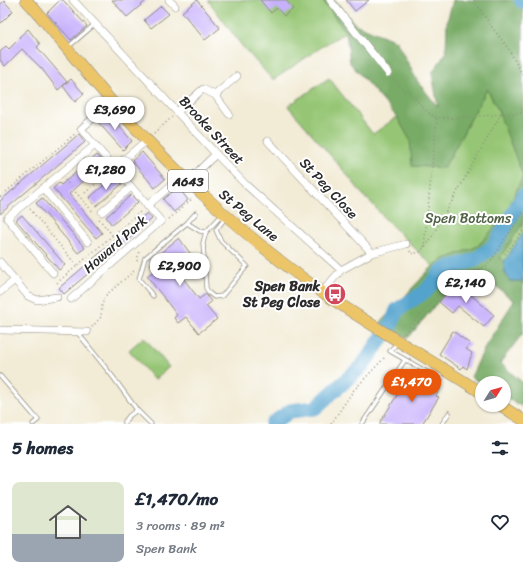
<!DOCTYPE html>
<html lang="en">
<head>
<meta charset="utf-8">
<style>
  :root { --surface:#fff; --page:#f6f6f7; --text:#1f2937; --muted:#747a83; --accent:#ea580c }
  body { margin:0; font-family:Sriracha,sans-serif; background:var(--page); color:var(--text); height:100vh; display:flex; flex-direction:column; font-size:15px; white-space:nowrap }
  * { box-sizing:border-box; margin:0 }
  p { font-size:13px; color:var(--muted) }
  .icon { flex:none; width:22px; height:22px; fill:none; stroke:currentColor; stroke-width:2; stroke-linecap:round; stroke-linejoin:round }
  .map { position:relative; height:424px; overflow:hidden }
  .details { display:flex; flex-direction:column; background:var(--surface); flex:1 }
  .details>* { flex:none }
  .needle { width:26px; rotate:53deg }
  .controls { position:absolute; left:475px; top:376px; display:grid; gap:8px }
  .controls a { display:grid; place-items:center; width:36px; height:36px; border-radius:50%; background:var(--surface); box-shadow:0 1px 3px #0004; font-size:20px }
  .price { position:absolute; translate:-50% -34px; padding:0 9px; border-radius:14px; background:#fff; color:#222; font-size:13px; line-height:26px; filter:drop-shadow(0 1px 2px #0008) }
  .price::after { content:''; position:absolute; left:50%; top:24px; width:12px; height:9px; margin-left:-6px; background:inherit; clip-path:polygon(0 0,100% 0,50% 100%) }
  .price.on { background:var(--accent); color:#fff }
  ul { padding:0; list-style:none }
  li { display:flex; align-items:center; gap:12px; height:100px; padding:0 12px }
  li span { display:grid; place-items:center; flex:none; width:112px; height:80px; border-radius:8px; color:#555 }
  li>.icon { margin-inline-start:auto }
  span .icon { width:48px; height:48px; fill:#fffc; stroke-width:1 }
  li b { font-size:17px }
  h2 { display:flex; justify-content:space-between; align-items:center; height:48px; padding:0 12px; font-size:17px }
  .map>svg:first-child { display:block }
  .green { fill:#96c675; stroke:#607850 }
  .forest { fill:#78ab66; stroke:#526b48 }
  .water { fill:#53a3cd; stroke:#3f677c }
  .lines { fill:none; stroke-linecap:round; stroke-linejoin:round }
  .river { stroke:#53a3cd; stroke-width:15 }
  .building { fill:#c7b1fc }
  .lane-casing { stroke:#8e8b80; stroke-width:5 }
  .street-casing { stroke:#8e8b80; stroke-width:8 }
  .primary-casing { stroke:#8e8b80; stroke-width:12 }
  .path { stroke:#8e8b80; stroke-width:1.5; stroke-dasharray:1 3; stroke-linecap:butt }
  .lane { stroke:#fff; stroke-width:3.5 }
  .street { stroke:#fff; stroke-width:7 }
  .primary { stroke:#edc569; stroke-width:11 }
  .labels { text-anchor:middle; stroke-width:4; stroke-linejoin:round; paint-order:stroke }
  .shield { fill:#fff; stroke:#6b6b6b; stroke-width:1 }
  .shield-label { font-size:13px; font-weight:bold; fill:#2b2b2b }
  .street-label { font-size:14px; fill:#2b2b2b; stroke:#fff }
  .park-label { font-size:14px; fill:#506145; stroke:#fff }
  .poi-label { font-size:14px; font-weight:bold; fill:#2b2b2b; stroke:#fff; text-anchor:end }
</style>
</head>
<body>
<div class="map">
<svg width="523" height="424" viewBox="0 0 523 424">
  <rect width="100%" height="100%" fill="#fff"/>
  <filter id="ink" filterUnits="userSpaceOnUse"><feTurbulence type="fractalNoise" baseFrequency=".025" numOctaves="2"/><feDisplacementMap in="SourceGraphic" scale="8" xChannelSelector="R" yChannelSelector="G"/><feConvolveMatrix kernelMatrix="1 2 1 2 8 2 1 2 1" color-interpolation-filters="sRGB"/></filter>
  <filter id="wash" filterUnits="userSpaceOnUse"><feTurbulence type="fractalNoise" baseFrequency=".012" numOctaves="4" result="noise"/><feDisplacementMap in="SourceGraphic" scale="16" xChannelSelector="R" yChannelSelector="G"/><feGaussianBlur stdDeviation="0.9" result="paint"/><feColorMatrix in="noise" values="0 0 0 0 0 0 0 0 0 0 0 0 0 0 0 0 0 1.4 0 .05"/><feComposite in="paint" operator="in"/></filter>
  <g filter="url(#wash)">
    <rect width="100%" height="100%" fill="#f2ebd5"/>
    <!-- green -->
    <path class="green" d="M208 0H322L346 32 326 44 273 80 242 46Z
      M329 78 373 134 397 117 444 168 487 89 523 109V287L514 301 479 272 455 281 408 338 380 323 433 266 386 220 368 199 367 200 349 177 288 106Z
      M144 337 169 367 154 380 129 350Z"/>
    <!-- forest -->
    <path class="forest" d="M322 0H334L355 24 396 41 418 82 438 107 432 73 446 53 447 22 453 0H523V223L500 258 504 262 505 272 510 281H523V333L500 363 523 383V407L504 397V383H482V384L471 377 486 345 514 301 480 272 455 281 408 338 380 323 433 266 442 260 478 246 506 214 523 176 497 108 487 89 444 168 412 166 410 140 397 117 350 63 346 32Z"/>
    <!-- water -->
    <path class="water" d="M523 233V281H510L505 272 504 262Z"/>
    <g class="lines">
      <!-- river -->
      <path class="river" d="M521 0 523 2
        M272 424 290 411 315 408 363 365 392 323 397 310 426 291 443 270 475 260 495 245 523 196"/>
    </g>
    <g id="blocks">
      <!-- building -->
      <path class="building" d="M60 0H63L87 26 71 40 47 13Z
        M112 0H147L127 17Z
        M197 0 220 28 205 40 182 12Z
        M260 0H286L293 9 284 16 277 8 271 13Z
        M346 0H369L355 11Z
        M4 1 13 11 0 24V5Z
        M161 6 169 14 151 28 144 20Z
        M28 29 40 44 37 47 67 82 58 90 42 69 22 49 5 66 0 60V52L6 46 9 49 20 38 19 37Z
        M71 79 84 94 75 102 63 86Z
        M107 112 132 141 123 150 97 121Z
        M79 134 85 142 0 214V201Z
        M142 152 165 179 155 188 132 161Z
        M97 155 104 163 69 194 102 233 96 238 53 188 59 183 61 185Z
        M115 176 122 184 96 206 89 198Z
        M178 187 188 200 174 212 163 199Z
        M131 195 138 202 112 225 106 217Z
        M42 198 85 248 78 253 36 203Z
        M147 213 152 219 64 294 59 288Z
        M22 215 65 265 59 270 16 220Z
        M179 238 192 256 176 269 199 299 206 294 211 302 206 306 217 319 199 333 186 317 178 323 174 318 177 315 147 276 155 270 149 262Z
        M456 282 494 315 484 327 458 306 452 313 439 302Z
        M453 331 470 344 466 349 472 353 467 369 463 366 461 369 439 354Z
        M411 373 440 389 436 396 439 397 422 424H379Z"/>
    </g>
  </g>
  <g filter="url(#ink)">
    <use href="#blocks" fill-opacity="0" stroke="#8e8b80" stroke-width="1"/>
    <g class="lines">
      <!-- lane casing -->
      <g class="lane-casing">
        <path id="lane" d="M67 48 95 24
          M222 215 206 232 203 243 206 288 209 293 214 297 222 296 247 266 221 241 216 230 226 217
          M187 223 200 231 206 232
          M153 296 139 279 145 258 187 223 196 213
          M78 333 113 377 137 410 151 424
          M398 342 390 351 441 380
          M0 376 38 420 33 424
          M125 424V421L129 416 137 410
          M362 424 405 360
          M442 424 449 413"/>
      </g>
      <!-- street casing -->
      <g class="street-casing">
        <path id="street" d="M73 0 216 154 246 185 341 270
          M169 0 175 6
          M330 0 388 73
          M215 95 237 76
          M177 112 203 89 215 95 229 114
          M268 141 372 253 341 270 322 292
          M114 168 147 140
          M188 181 216 154
          M43 188 88 242
          M147 206 182 176
          M102 212 131 187
          M372 253 406 244
          M0 262 28 296 37 300 57 297
          M53 273 7 218 95 145
          M0 292 15 280
          M71 299 161 221 81 129 112 101
          M0 330 87 332"/>
      </g>
      <!-- primary casing -->
      <g class="primary-casing">
        <path id="primary" d="M26 0C45 20 61 42 79 63 111 102 145 140 182 175 226 217 272 257 322 292 374 328 429 359 482 393
          M500 405 523 420"/>
      </g>
      <!-- path -->
      <path class="path" d="M474 0 491 26 508 48 523 76
        M393 79 405 91 407 89C415 98 423 109 433 116 441 121 490 115 501 114
        M154 134 172 117
        M65 180 94 213
        M85 193 108 173
        M0 197 75 134
        M30 209 77 266
        M99 219 113 236
        M169 219 193 198
        M424 247 437 118
        M410 251 411 254 420 252 429 242 501 114 523 113
        M505 254 523 231
        M137 261 139 251
        M57 283 141 211
        M92 327 101 317 102 305 105 296 135 270
        M404 333 451 282 457 278 488 265 523 212
        M331 424 353 391 386 356"/>
      <!-- lane -->
      <use href="#lane" class="lane"/>
      <!-- street -->
      <use href="#street" class="street"/>
      <!-- primary -->
      <use href="#primary" class="primary"/>
    </g>
  </g>
  <!-- icons -->
  <defs>
    <g id="bus-disc" transform="scale(1.15)"><circle r="9.5" fill="#d1495b" stroke="#fff"/><path d="M-5-6H5V4H4V6H2V4H-2V6H-4V4H-5ZM-3.5-4V0h7V-4ZM-3.5 1.2v1.5H-2V1.2ZM2 1.2v1.5H3.5V1.2Z" fill="#fff"/></g>
  </defs>
  <g fill-rule="evenodd">
    <use href="#bus-disc" x="335" y="294"/>
  </g>
  <g class="labels">
    <!-- shield labels -->
    <rect class="shield" x="168" y="170" width="40" height="22" rx="3"/>
    <g class="shield-label">
      <text x="188" y="186">A643</text>
    </g>
    <!-- street labels -->
    <g class="street-label">
      <text transform="translate(212 130) rotate(47)" y="5">Brooke Street</text>
      <text transform="translate(329 188) rotate(47)" y="5">St Peg Close</text>
      <text transform="translate(249 215) rotate(40)" y="5">St Peg Lane</text>
      <text transform="translate(115 244) rotate(-41)" y="5">Howard Park</text>
    </g>
    <!-- park labels -->
    <g class="park-label">
      <text x="468" y="223">Spen Bottoms</text>
    </g>
    <!-- poi labels -->
    <g class="poi-label">
      <text x="320" y="291">Spen Bank<tspan x="320" dy="16">St Peg Close</tspan></text>
    </g>
  </g>
</svg>
<div class="controls">
<a><svg class="needle" viewBox="-14 -14 28 28"><path d="M0-13l5 13h-10z" fill="#e53935"/><path d="M0 13l5-13h-10z" fill="#747a83"/></svg></a>
</div>
<b class="price" style="left:115px;top:131px">£3,690</b>
<b class="price" style="left:106px;top:191px">£1,280</b>
<b class="price" style="left:180px;top:287px">£2,900</b>
<b class="price" style="left:466px;top:304px">£2,140</b>
<b class="price on" style="left:412px;top:403px">£1,470</b>
</div>
<section class="details">
<h2>5 homes<svg class="icon" aria-label="filters" viewBox="0 0 24 24"><path d="M4 7h16M4 17h16"/><circle cx="9" cy="7" r="2"/><circle cx="15" cy="17" r="2"/></svg></h2>
<ul>
<li><span style="background:linear-gradient(#dfe7d0 65%,#9aa5b1 0)"><svg class="icon" aria-label="home" viewBox="0 0 24 24"><path d="M3 11l9-7 9 7M6 9v11h12V9"/></svg></span><div><b>£1,470/mo</b><p>3 rooms · 89 m²</p><p>Spen Bank</p></div><svg class="icon" aria-label="heart" viewBox="0 0 24 24"><path d="M12 20l-8-8c-3-5 5-10 8-4 3-6 11-1 8 4z"/></svg></li>
</ul>
</section>
</body>
</html>
